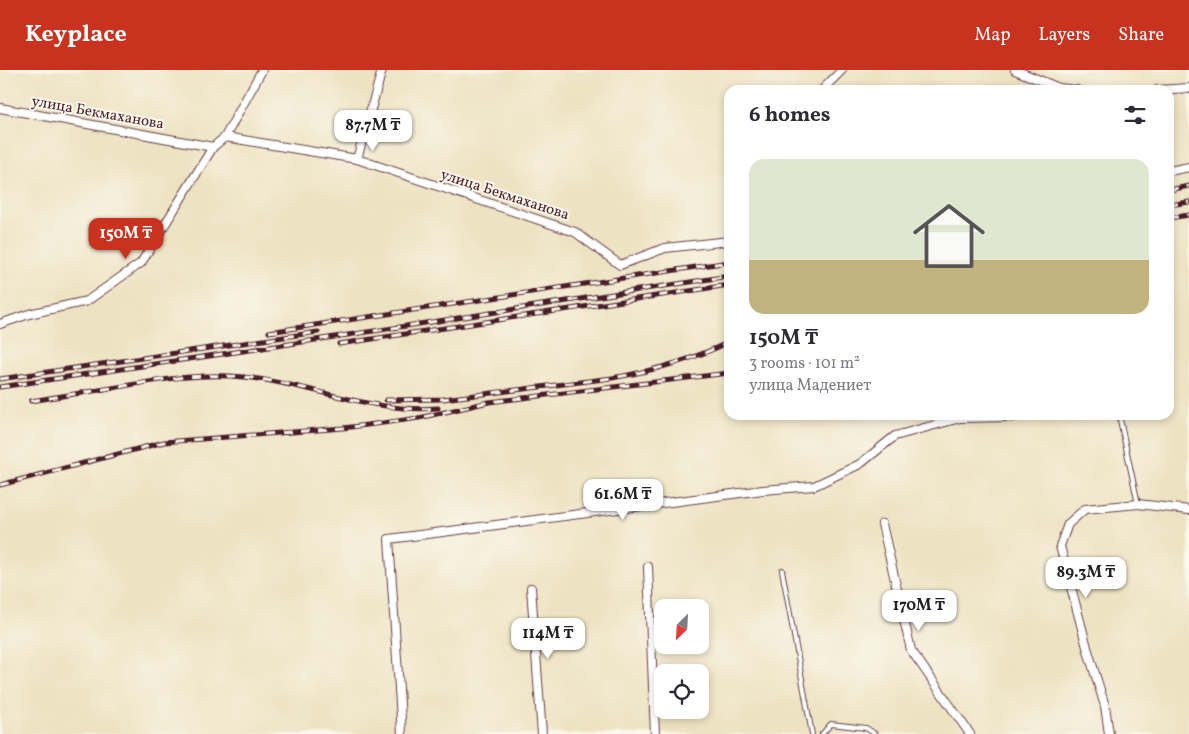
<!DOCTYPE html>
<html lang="en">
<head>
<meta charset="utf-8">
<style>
  :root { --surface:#fff; --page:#f7f7f7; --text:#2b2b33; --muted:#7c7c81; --line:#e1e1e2; --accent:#c8321e }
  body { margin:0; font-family:Vollkorn,serif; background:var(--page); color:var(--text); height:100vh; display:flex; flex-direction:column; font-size:19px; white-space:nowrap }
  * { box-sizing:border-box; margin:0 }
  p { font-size:16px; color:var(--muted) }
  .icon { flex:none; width:28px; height:28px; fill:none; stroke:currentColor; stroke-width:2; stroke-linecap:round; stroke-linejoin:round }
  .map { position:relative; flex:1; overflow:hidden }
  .drawer { position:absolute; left:724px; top:15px; width:450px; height:335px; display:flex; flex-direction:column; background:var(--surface); border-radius:15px; box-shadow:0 2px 8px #0003 }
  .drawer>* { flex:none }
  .needle { width:32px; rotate:204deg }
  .controls { position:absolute; left:654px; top:529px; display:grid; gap:10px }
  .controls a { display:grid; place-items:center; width:55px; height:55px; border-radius:10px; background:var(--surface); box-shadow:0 2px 8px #0003; font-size:25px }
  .price { position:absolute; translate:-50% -42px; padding:0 11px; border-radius:10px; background:#fff; color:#222; font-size:16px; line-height:32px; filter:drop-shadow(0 1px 2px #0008) }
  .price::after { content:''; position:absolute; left:50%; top:30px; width:15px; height:11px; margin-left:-8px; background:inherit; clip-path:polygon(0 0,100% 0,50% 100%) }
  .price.on { background:var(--accent); color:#fff }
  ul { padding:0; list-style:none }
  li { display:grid; align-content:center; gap:10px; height:265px; padding:0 25px }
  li+li { border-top:1px solid var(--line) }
  li span { display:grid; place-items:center; height:155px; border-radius:15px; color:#555 }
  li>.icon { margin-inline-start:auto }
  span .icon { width:90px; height:90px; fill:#fffc; stroke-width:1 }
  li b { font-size:21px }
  h2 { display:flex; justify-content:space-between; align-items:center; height:60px; padding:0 25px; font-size:21px }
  header { display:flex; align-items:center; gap:30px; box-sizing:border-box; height:70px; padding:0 25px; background:var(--accent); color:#fff }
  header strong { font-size:24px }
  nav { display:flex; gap:28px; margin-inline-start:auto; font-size:18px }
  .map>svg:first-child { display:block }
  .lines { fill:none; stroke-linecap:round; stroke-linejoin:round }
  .lane-casing { stroke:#623c42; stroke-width:6 }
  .street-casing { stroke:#623c42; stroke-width:10 }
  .lane { stroke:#fff; stroke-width:4 }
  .street { stroke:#fff; stroke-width:8 }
  .rail-casing { stroke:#4a1f2b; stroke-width:5 }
  .rail { stroke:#fbf7ec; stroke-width:3; stroke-dasharray:9; stroke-linecap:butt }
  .labels { text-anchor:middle; stroke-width:4; stroke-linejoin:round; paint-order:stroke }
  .street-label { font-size:15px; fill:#4a1f2b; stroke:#fbf7ec }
</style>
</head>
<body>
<header>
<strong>Keyplace</strong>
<nav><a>Map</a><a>Layers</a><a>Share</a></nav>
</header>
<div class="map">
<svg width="1189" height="664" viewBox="0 0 1189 664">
  <rect width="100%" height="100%" fill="#fbf7ec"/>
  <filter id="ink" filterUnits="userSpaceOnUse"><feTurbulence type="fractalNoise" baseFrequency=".02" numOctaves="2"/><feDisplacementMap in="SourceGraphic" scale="10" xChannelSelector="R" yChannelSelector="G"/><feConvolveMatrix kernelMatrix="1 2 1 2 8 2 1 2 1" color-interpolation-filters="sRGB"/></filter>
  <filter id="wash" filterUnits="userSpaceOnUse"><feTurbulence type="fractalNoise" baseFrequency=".0096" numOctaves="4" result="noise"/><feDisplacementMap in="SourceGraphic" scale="20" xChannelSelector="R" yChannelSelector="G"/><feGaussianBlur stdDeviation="1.12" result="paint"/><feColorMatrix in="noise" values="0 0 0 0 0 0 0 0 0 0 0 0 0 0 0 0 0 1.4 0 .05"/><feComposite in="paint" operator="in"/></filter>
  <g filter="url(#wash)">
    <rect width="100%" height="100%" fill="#ede2c1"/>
  </g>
  <g filter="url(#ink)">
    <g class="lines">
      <!-- lane casing -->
      <g class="lane-casing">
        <path id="lane" d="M1119 345 1138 434
          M782 500 812 664
          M822 664 831 654 866 658 875 664"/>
      </g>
      <!-- street casing -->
      <g class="street-casing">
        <path id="street" d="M1015 0 1059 18 1077 20
          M822 20 842 0
          M1157 20 1189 18
          M0 38 213 77 225 67 357 89 575 162 620 195 665 178 729 171
          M225 67 262 0
          M357 89 382 0
          M1169 101 1189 97
          M0 254 29 244 87 231 141 193 213 77
          M882 454 911 580 970 664
          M648 497 655 664
          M531 518 542 664
          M402 664 389 469 763 420 814 416 860 394 895 366 960 348 1013 347
          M1109 664 1105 636 1088 581 1060 476 1068 454 1085 439 1138 434 1189 440"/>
      </g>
      <!-- lane -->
      <use href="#lane" class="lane"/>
      <!-- street -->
      <use href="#street" class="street"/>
      <!-- rail casing -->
      <g class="rail-casing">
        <path id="rail" d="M1169 120 1189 116
          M1169 135 1189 132
          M1169 148 1189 145
          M269 262 729 192
          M339 274 729 215
          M0 309 318 262
          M0 317 283 275 729 206
          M386 330 443 329 612 308C653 301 692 290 729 272
          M31 331C62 326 93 321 124 316 164 309 203 303 244 307 309 313 371 344 438 338
          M0 415 164 372 343 358 383 353 419 348 489 332 729 303"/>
      </g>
      <!-- rail -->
      <use href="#rail" class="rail"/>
    </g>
  </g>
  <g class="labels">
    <!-- street labels -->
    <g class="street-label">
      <text transform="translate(98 42) rotate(10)" y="5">улица Бекмаханова</text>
      <text transform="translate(505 124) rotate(18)" y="5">улица Бекмаханова</text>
    </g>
  </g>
</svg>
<div class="controls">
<a><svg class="needle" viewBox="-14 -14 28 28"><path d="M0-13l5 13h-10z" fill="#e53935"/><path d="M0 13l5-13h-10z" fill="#7c7c81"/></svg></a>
<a><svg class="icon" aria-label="locate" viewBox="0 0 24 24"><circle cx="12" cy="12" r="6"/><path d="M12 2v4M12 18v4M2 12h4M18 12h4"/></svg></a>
</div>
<b class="price" style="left:373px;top:82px">87.7M ₸</b>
<b class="price on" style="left:126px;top:190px">150M ₸</b>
<b class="price" style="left:623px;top:451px">61.6M ₸</b>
<b class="price" style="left:1086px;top:529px">89.3M ₸</b>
<b class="price" style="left:919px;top:562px">170M ₸</b>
<b class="price" style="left:548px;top:590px">114M ₸</b>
<section class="drawer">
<h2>6 homes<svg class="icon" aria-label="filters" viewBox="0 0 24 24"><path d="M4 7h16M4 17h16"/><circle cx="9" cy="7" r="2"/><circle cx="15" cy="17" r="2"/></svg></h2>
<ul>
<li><span style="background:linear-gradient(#dfe7d0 65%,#c2b280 0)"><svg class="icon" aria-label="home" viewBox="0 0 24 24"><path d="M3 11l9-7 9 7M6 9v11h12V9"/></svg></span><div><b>150M ₸</b><p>3 rooms · 101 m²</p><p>улица Мадениет</p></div></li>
</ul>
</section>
</div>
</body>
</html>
